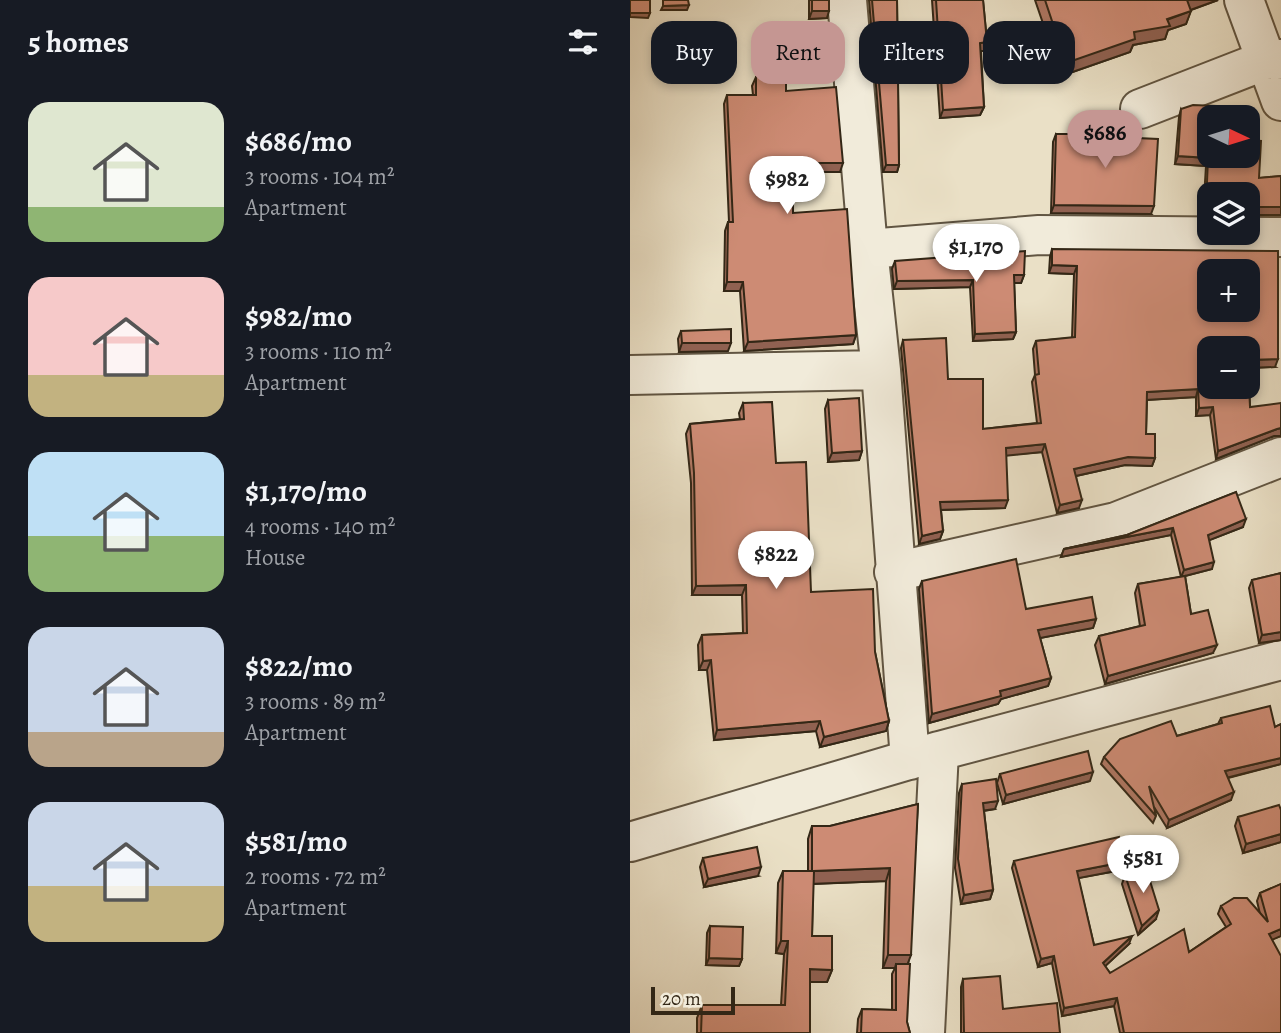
<!DOCTYPE html>
<html lang="en">
<head>
<meta charset="utf-8">
<style>
  :root { --surface:#171b24; --page:#242831; --text:#f1f3f6; --muted:#9ea1a6; --accent:#c59692 }
  body { margin:0; font-family:Alegreya,serif; background:var(--page); color:var(--text); height:100vh; display:flex; flex-direction:column; font-size:26px; white-space:nowrap }
  * { box-sizing:border-box; margin:0 }
  p { font-size:23px; color:var(--muted) }
  .icon { flex:none; width:38px; height:38px; fill:none; stroke:currentColor; stroke-width:2; stroke-linecap:round; stroke-linejoin:round }
  .map { position:relative; flex:1; overflow:hidden }
  .panel { display:flex; flex-direction:column; background:var(--surface); width:630px }
  .panel>* { flex:none }
  .guide { position:absolute; left:21px; top:21px; width:525px; height:63px; display:flex; gap:14px }
  .needle { width:46px; rotate:94deg }
  .buttons { position:absolute; left:567px; top:105px; display:grid; gap:14px }
  .buttons a { display:grid; place-items:center; width:63px; height:63px; border-radius:14px; background:var(--surface); box-shadow:0 4px 10px #0003; font-size:35px }
  .scale { position:absolute; left:21px; bottom:18px; width:84px; box-sizing:border-box; padding-left:7px; border:4px solid #332716; border-top:0; font-size:19px; line-height:24px; white-space:nowrap; color:#332716; -webkit-text-stroke:5px #f1ebda; paint-order:stroke }
  .price { position:absolute; translate:-50% -60px; padding:0 16px; border-radius:24px; background:#fff; color:#222; font-size:23px; line-height:46px; filter:drop-shadow(0 2px 4px #0008) }
  .price::after { content:''; position:absolute; left:50%; top:42px; width:21px; height:16px; margin-left:-10px; background:inherit; clip-path:polygon(0 0,100% 0,50% 100%) }
  .price.current { background:var(--accent); color:#111 }
  ul { padding:0; list-style:none }
  li { display:flex; align-items:center; gap:21px; height:175px; padding:0 28px }
  li span { display:grid; place-items:center; flex:none; width:196px; height:140px; border-radius:21px; color:#555 }
  li>.icon { margin-inline-start:auto }
  span .icon { width:84px; height:84px; fill:#fffc; stroke-width:1 }
  li b { font-size:30px }
  h2 { display:flex; justify-content:space-between; align-items:center; height:84px; padding:0 28px; font-size:30px }
  .pill { padding:0 24px; border-radius:21px; background:var(--surface); box-shadow:0 4px 10px #0003; font-size:24px; line-height:63px }
  .pill.current { background:var(--accent); color:#111 }
  main { display:flex; flex:1; min-height:0 }
  .map>svg:first-child { display:block }
  .lines { fill:none; stroke-linecap:round; stroke-linejoin:round }
  .minor-casing { stroke:#615542; stroke-width:42 }
  .minor { stroke:#f1ebda; stroke-width:38 }
  .wall { fill:#b07864; stroke:#332716; stroke-width:2 }
  .shaded-wall { fill:#906151; stroke:#332716; stroke-width:2 }
  .building { fill:#cd8b74; stroke:#332716; stroke-width:2; fill-rule:evenodd }
</style>
</head>
<body>
<main>
<section class="panel">
<h2>5 homes<svg class="icon" aria-label="filters" viewBox="0 0 24 24"><path d="M4 7h16M4 17h16"/><circle cx="9" cy="7" r="2"/><circle cx="15" cy="17" r="2"/></svg></h2>
<ul>
<li><span style="background:linear-gradient(#dfe7d0 75%,#8fb573 0)"><svg class="icon" aria-label="home" viewBox="0 0 24 24"><path d="M3 11l9-7 9 7M6 9v11h12V9"/></svg></span><div><b>$686/mo</b><p>3 rooms · 104 m²</p><p>Apartment</p></div></li>
<li><span style="background:linear-gradient(#f6c9c9 70%,#c2b280 0)"><svg class="icon" aria-label="home" viewBox="0 0 24 24"><path d="M3 11l9-7 9 7M6 9v11h12V9"/></svg></span><div><b>$982/mo</b><p>3 rooms · 110 m²</p><p>Apartment</p></div></li>
<li><span style="background:linear-gradient(#bfe0f5 60%,#8fb573 0)"><svg class="icon" aria-label="home" viewBox="0 0 24 24"><path d="M3 11l9-7 9 7M6 9v11h12V9"/></svg></span><div><b>$1,170/mo</b><p>4 rooms · 140 m²</p><p>House</p></div></li>
<li><span style="background:linear-gradient(#c9d6e8 75%,#b9a48a 0)"><svg class="icon" aria-label="home" viewBox="0 0 24 24"><path d="M3 11l9-7 9 7M6 9v11h12V9"/></svg></span><div><b>$822/mo</b><p>3 rooms · 89 m²</p><p>Apartment</p></div></li>
<li><span style="background:linear-gradient(#c9d6e8 60%,#c2b280 0)"><svg class="icon" aria-label="home" viewBox="0 0 24 24"><path d="M3 11l9-7 9 7M6 9v11h12V9"/></svg></span><div><b>$581/mo</b><p>2 rooms · 72 m²</p><p>Apartment</p></div></li>
</ul>
</section>
<div class="map">
<svg width="651" height="1033" viewBox="0 0 651 1033">
  <rect width="100%" height="100%" fill="#eae0c6"/>
  <filter id="stains"><feTurbulence type="fractalNoise" baseFrequency=".00286" numOctaves="4"/><feColorMatrix values="0 0 0 0 .2 0 0 0 0 .09 0 0 0 0 .02 0 0 0 .5 -.17"/></filter>
  <radialGradient id="worn" r=".72"><stop offset=".6" stop-color="#630" stop-opacity="0"/><stop offset="1" stop-color="#630" stop-opacity=".3"/></radialGradient>
  <g class="lines">
    <!-- minor casing -->
    <g class="minor-casing">
      <path id="minor" d="M217 0 238 249 251 370 280 760
        M614 0 651 101
        M510 109 636 60 651 59
        M238 249 409 235 651 237
        M0 375 251 370
        M264 572 486 522 651 457
        M0 842 309 751 651 660
        M295 1033 309 751"/>
    </g>
    <!-- minor -->
    <use href="#minor" class="minor"/>
  </g>
  <!-- wall -->
  <path class="wall" d="M179 0H199L197 18 179 19Z
    M239 0H267L269 165 267 172H253Z
    M302 0H353L357 42 354 51H351L354 107 350 115 310 118Z
    M405 0H588L561 10 556 24 538 30 535 39 503 45 500 52 431 76Z
    M126 77 156 91 210 172H163V213L226 335 223 344 114 351 110 291H94L95 231 98 222H99L94 104 97 95H123L122 86Z
    M551 109 579 156 629 178 651 176V215L573 214 576 166 545 164 549 117Z
    M426 134 521 214 421 213 423 142Z
    M422 249 645 367 618 368 620 407 644 436 586 459 580 415 566 416V397L517 400 516 434 525 458 522 466 495 465 446 476 449 508 427 513 412 452 376 455 375 508 311 510 313 531 310 539 289 544 271 348 273 340 318 379 353 429 407 423 402 382 405 375 403 349 406 341 442 338 444 274 419 273 420 257Z
    M265 261 394 275 391 283H384L386 332 383 339 343 341 340 287 264 289 262 269Z
    M51 331 98 351 49 352 48 339Z
    M198 400 232 451 229 460 198 462 195 409Z
    M113 403 146 463 181 592 245 652 259 721 256 731 190 747 186 731 84 740 77 670H69L68 645 72 635 113 633 112 595H62L61 483 56 434 60 424 110 419 109 413Z
    M606 492 613 527 579 540 582 569 555 576 561 614 583 653 475 684 465 645 469 636 510 626 505 593 508 584 551 577 541 535 431 557 434 549 497 535Z
    M651 573V640L629 643 619 588 622 580Z
    M292 581 396 609 466 619 463 628 410 638 421 678 418 686 371 699 368 704 299 723 289 589Z
    M591 718 645 727 651 724V764L598 778 601 800 537 828 524 807 526 816 523 823 471 764 474 757 588 724Z
    M370 774 460 781 373 804 367 783Z
    M332 784 365 809 354 811 363 890 360 899 331 904 325 868 329 793Z
    M288 804 278 964 277 1022 280 1033H227L228 1019 232 1009 262 1010V974L265 968H253L256 881 183 884 182 936 202 970 197 982H180V1033H67V1018L72 1005H151L154 954 146 953 148 883 153 871H178V839L182 826H200Z
    M651 810V842L613 853 605 826 608 817Z
    M73 858 128 876 74 887 70 867Z
    M384 861 494 862 491 870 448 878 464 945 499 944 475 966 480 973 559 952 596 927 588 914 591 906 630 914 627 901 630 893 651 884V936L642 939 651 1033H490L484 1006 432 1016 422 963 408 967 382 868Z
    M495 875 526 919 508 935 492 884Z
    M80 926 112 959 109 966 76 965 77 933Z
    M333 979 373 1009 430 1033H331V987Z"/>
  <!-- shaded-wall -->
  <path class="shaded-wall" d="M557 0H588L552 13Z
    M59 5 57 10H31L33 6Z
    M182 11H199L197 18 179 19Z
    M561 11 556 24 538 30 535 39 503 45 500 52 431 76 436 63 504 32Z
    M0 13H20L18 18 0 17Z
    M357 42 354 51H347L350 43Z
    M354 107 350 115 310 118 313 110Z
    M548 156 578 158 576 166 545 164Z
    M163 163H213L210 172H160Z
    M256 165H269L267 172H253Z
    M424 205 524 206 521 214 421 213Z
    M576 206H579V215L573 214Z
    M618 207H651V215H618Z
    M422 265 447 266 444 274 419 273Z
    M384 275H394L391 283H381Z
    M343 280 340 287 264 289 267 281Z
    M97 282H113L110 291H94Z
    M386 332 383 339 343 341 345 334Z
    M226 335 223 344 114 351 118 342Z
    M52 343H101L98 351 49 352Z
    M648 359 645 367 618 368V360Z
    M568 389 566 397 515 400 517 392Z
    M583 407 580 415 566 416 569 408Z
    M651 428V436H644L586 459 588 451 647 429Z
    M415 444 412 452 373 456 376 448Z
    M232 451 229 460 198 462 202 453Z
    M498 457 525 458 522 466 495 465 441 477 444 469Z
    M378 500 375 508 307 510 310 502Z
    M452 500 449 508 427 513 430 505Z
    M616 519 613 527 575 542 578 535Z
    M543 528 541 535 431 557 434 549Z
    M313 531 310 539 289 544 292 536Z
    M584 562 582 569 551 577 554 570Z
    M116 585 112 595H62L66 586Z
    M466 619 463 628 405 639 408 630Z
    M651 632V640L629 643 632 635Z
    M587 645 583 653 475 684 478 676Z
    M81 660 77 670H69L73 661Z
    M421 678 418 686 371 699 368 704 299 723 302 714 370 691Z
    M190 721 186 731 84 740 87 730Z
    M259 721 256 731 190 747 194 737Z
    M651 758V764L592 779 595 771Z
    M463 772 460 781 373 804 376 795Z
    M604 792 601 800 537 828 539 820Z
    M368 801 365 809 350 811 353 803Z
    M651 834V842L613 853 616 844Z
    M494 862 491 870 444 879 447 871Z
    M131 867 128 876 74 887 78 879Z
    M260 868 256 881 179 884 184 871Z
    M363 890 360 899 331 904 334 895Z
    M529 910 526 919 508 935 512 926Z
    M651 929V936L637 942 639 934Z
    M502 936 499 944 470 971 473 963Z
    M151 941H158L154 954 146 953Z
    M258 955H281L276 968 266 964 265 968H253Z
    M424 956 422 963 408 967 411 959Z
    M79 958 112 959 109 966 76 965Z
    M180 969 202 970 197 982H176Z
    M487 998 484 1006 432 1016 434 1008Z"/>
  <!-- building -->
  <path class="building" d="M0 0H20V13H0Z
    M33 0H58L59 5 33 6Z
    M182 0H199V11H182Z
    M242 0H267L269 165H256Z
    M306 0H353L357 42 350 43 354 107 313 110Z
    M415 0H558H557L561 11 537 19 540 26 504 32 505 39 436 63Z
    M126 77H156V91L206 87 213 163H163V213L217 209 226 335 118 342 113 282H97L98 222H103L97 95H126Z
    M563 105 586 106 585 117H579V156H618V140L631 141 629 178 651 176V207H618V194H579V206H576L578 158 548 156 551 109Z
    M426 134H507V138L528 139 524 206 424 205Z
    M422 249 648 251V359L618 360V348H579V387H618V362L620 407 651 403V428L647 429 588 451 583 407 569 408 568 389 517 392 516 434H525V458L498 457 444 469 452 500 430 505 415 444 376 448 378 500 310 502 313 531 292 536 273 340 316 338 318 379H353V429L411 423 405 375 409 374 406 341 445 337 447 266 422 265ZM579 271H618V310H579Z
    M395 251 394 275H384L386 332 345 334 343 280 267 281 265 261Z
    M101 329V343H52L51 331Z
    M229 398 232 451 202 453 198 400Z
    M142 402 146 463 176 462 181 592 243 589 245 652 259 721 194 737 190 721 87 730 81 660 73 661 72 635 117 633 116 585 66 586 64 473 60 424 114 419 113 403Z
    M606 492 616 519 578 535 584 562 554 570 543 528 434 549 497 535Z
    M386 559 396 609 462 597 466 619 408 630 421 678 370 691 371 696 302 714 292 581Z
    M651 573V632L632 635 622 580Z
    M555 576 561 614 578 610 587 645 478 676 469 636 515 625 508 584Z
    M640 706 645 727 651 724V758L595 771 604 792 539 820 519 786 526 816 474 757 490 739 541 721 547 736 592 723 591 718Z
    M458 751 463 772 376 795 370 774Z
    M366 779 368 801 353 803 363 890 334 895 328 859 332 784Z
    M288 804 281 955H258L260 868 184 871 182 936H202V970L180 969V1033H71L72 1005H155L158 941H151L153 871H182V826H200Z
    M649 805 651 810V834L616 844 608 817Z
    M489 837 494 862 447 871 464 945 502 936 473 963 480 973 554 929 559 952 601 924 591 906 604 898H617L638 922 630 893 651 884V929L639 934 651 956V1033H494L487 998 434 1008 424 956 411 959 384 861Z
    M127 847 131 867 78 879 73 858Z
    M516 868 529 910 512 926 495 875Z
    M80 926 113 927 112 959 79 958Z
    M266 964H280L277 1022 280 1033H231L232 1009 266 1010Z
    M370 976 373 1009 427 1003 430 1033H334L333 979Z"/>
  <rect width="100%" height="100%" filter="url(#stains)"/>
  <rect width="100%" height="100%" fill="url(#worn)"/>
</svg>
<div class="buttons">
<a><svg class="needle" viewBox="-14 -14 28 28"><path d="M0-13l5 13h-10z" fill="#e53935"/><path d="M0 13l5-13h-10z" fill="#9ea1a6"/></svg></a>
<a><svg class="icon" aria-label="layers" viewBox="0 0 24 24"><path d="M12 4l9 5-9 5-9-5zM3 14l9 5 9-5"/></svg></a>
<a>+</a>
<a>−</a>
</div>
<div class="scale">20 m</div>
<b class="price current" style="left:475px;top:170px">$686</b>
<b class="price" style="left:157px;top:216px">$982</b>
<b class="price" style="left:346px;top:284px">$1,170</b>
<b class="price" style="left:146px;top:591px">$822</b>
<b class="price" style="left:513px;top:895px">$581</b>
<div class="guide">
<a class="pill">Buy</a>
<a class="pill current">Rent</a>
<a class="pill">Filters</a>
<a class="pill">New</a>
</div>
</div>
</main>
</body>
</html>
